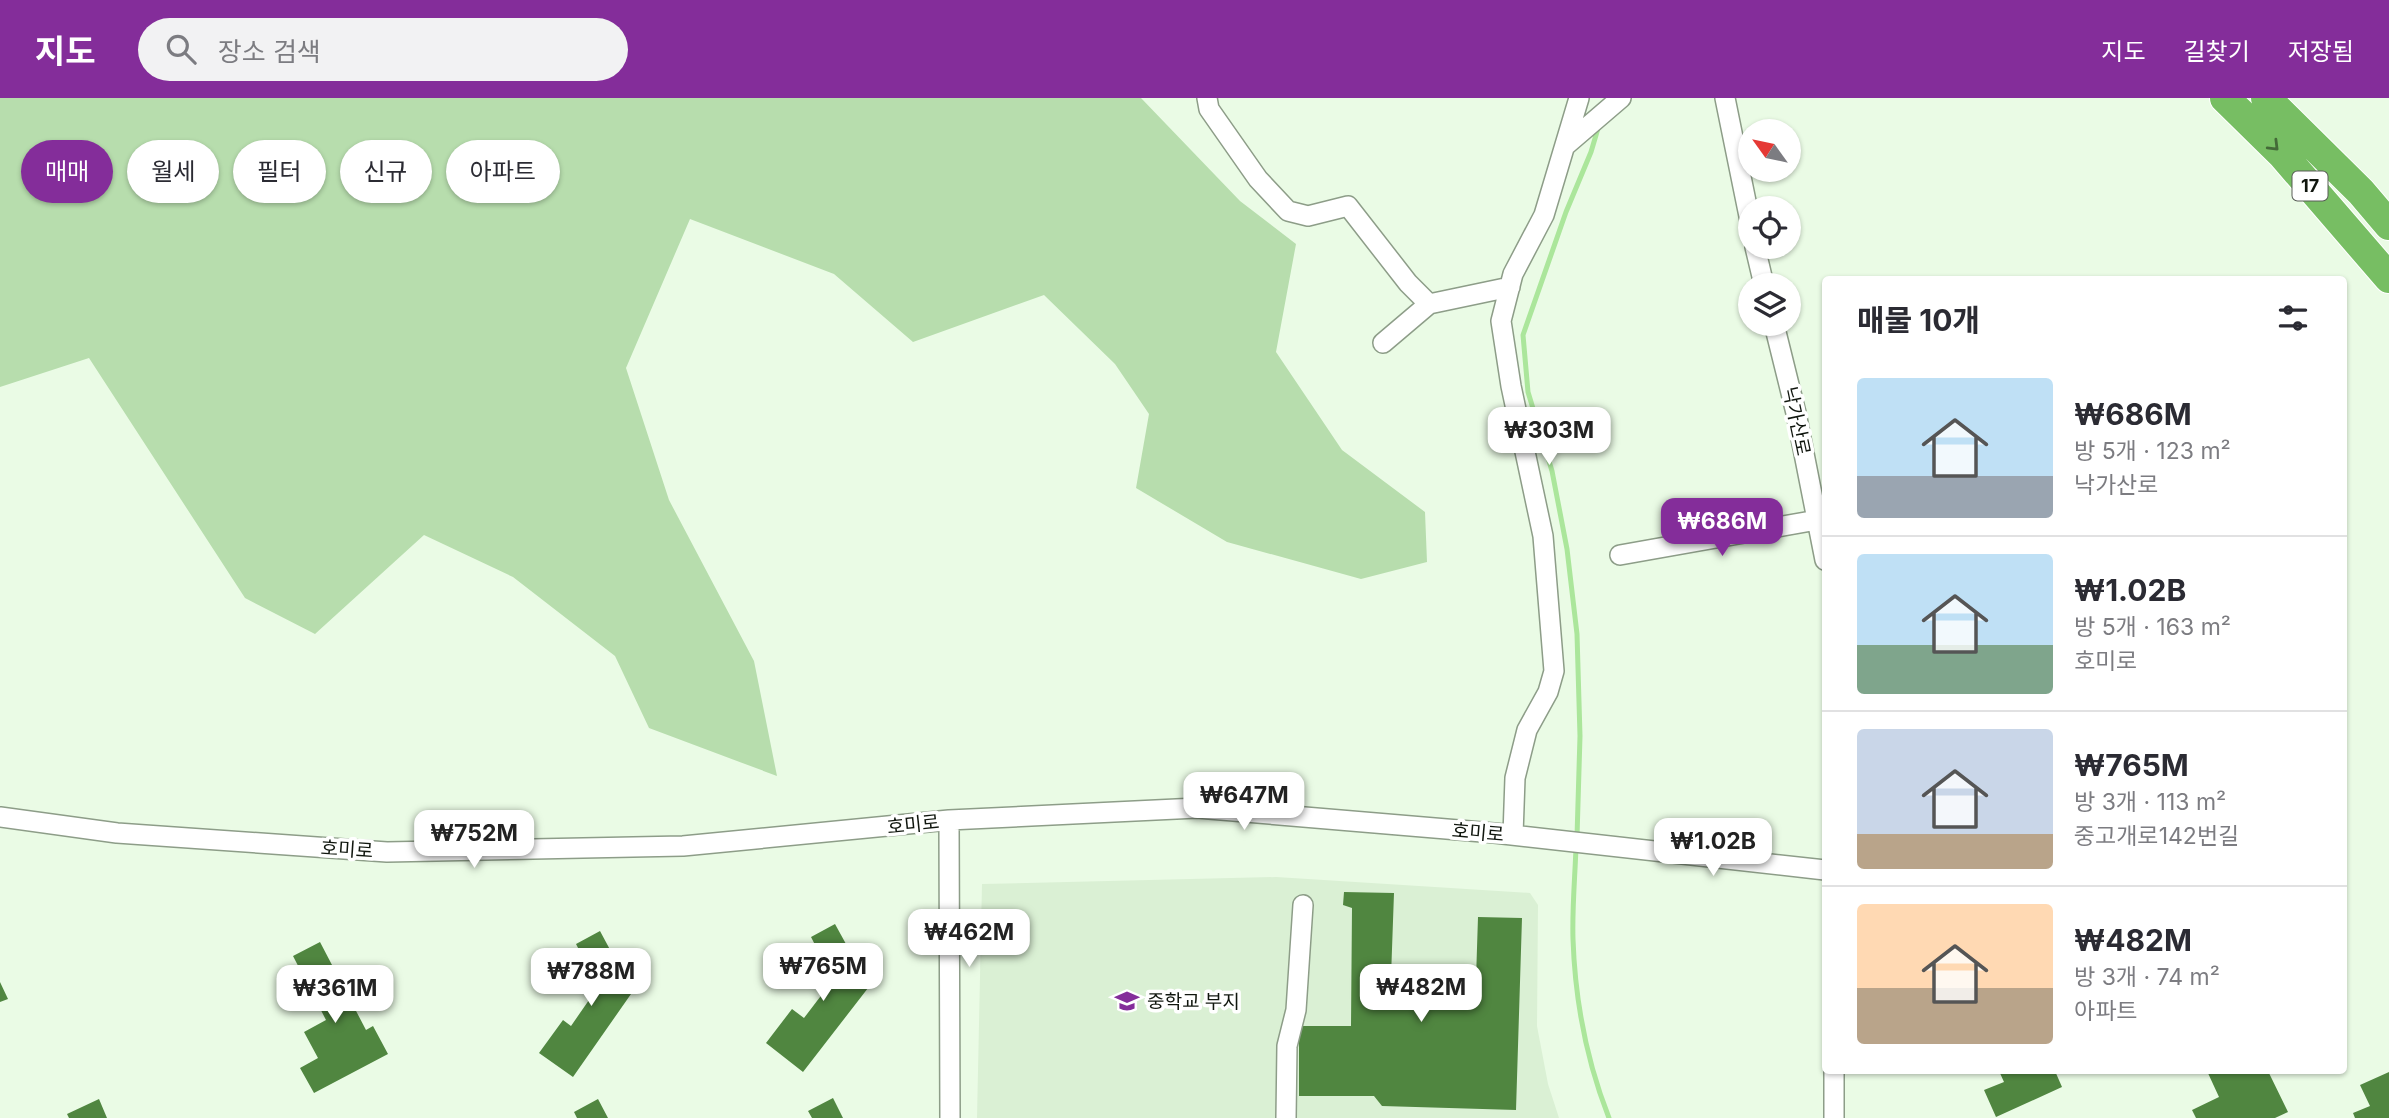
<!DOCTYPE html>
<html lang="ko">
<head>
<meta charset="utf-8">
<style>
  :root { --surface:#fff; --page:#f2f2f3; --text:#2b2b33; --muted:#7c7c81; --line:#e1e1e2; --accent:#842d9a }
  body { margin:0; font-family:Inter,"Noto Sans KR",sans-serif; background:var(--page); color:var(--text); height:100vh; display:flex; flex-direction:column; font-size:26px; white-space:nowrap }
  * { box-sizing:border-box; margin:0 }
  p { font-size:23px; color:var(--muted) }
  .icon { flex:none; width:38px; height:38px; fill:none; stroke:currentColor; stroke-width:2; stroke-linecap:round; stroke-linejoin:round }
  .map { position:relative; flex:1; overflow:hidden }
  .details { position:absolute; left:1822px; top:178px; width:525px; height:798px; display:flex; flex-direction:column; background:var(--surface); border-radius:7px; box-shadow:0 2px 5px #0004 }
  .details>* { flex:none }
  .banner { position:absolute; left:21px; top:42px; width:665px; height:63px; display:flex; gap:14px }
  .needle { width:46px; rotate:303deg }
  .buttons { position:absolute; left:1738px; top:21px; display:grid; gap:14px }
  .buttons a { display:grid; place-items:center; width:63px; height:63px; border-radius:50%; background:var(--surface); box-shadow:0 2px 5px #0004; font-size:35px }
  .price { position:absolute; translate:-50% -60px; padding:0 16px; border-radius:14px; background:#fff; color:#222; font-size:23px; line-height:46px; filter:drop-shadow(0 2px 4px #0008) }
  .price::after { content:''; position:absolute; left:50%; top:42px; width:21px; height:16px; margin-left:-10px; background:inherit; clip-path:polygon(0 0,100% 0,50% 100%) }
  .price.on { background:var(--accent); color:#fff }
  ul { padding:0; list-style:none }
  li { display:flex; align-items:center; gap:21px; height:175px; padding:0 35px }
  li+li { border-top:2px solid var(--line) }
  li span { display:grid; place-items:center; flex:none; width:196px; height:140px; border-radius:7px; color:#555 }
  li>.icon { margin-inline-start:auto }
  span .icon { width:84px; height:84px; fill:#fffc; stroke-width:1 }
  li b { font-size:30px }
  h2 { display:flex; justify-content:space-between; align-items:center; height:84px; padding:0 35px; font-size:30px }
  .chip { padding:0 24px; border-radius:32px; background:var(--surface); box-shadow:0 2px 5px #0004; font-size:24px; line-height:63px }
  .chip.on { background:var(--accent); color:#fff }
  header { display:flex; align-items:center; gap:42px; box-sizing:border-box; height:98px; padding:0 35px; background:var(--accent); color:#fff }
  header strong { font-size:33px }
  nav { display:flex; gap:38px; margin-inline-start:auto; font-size:24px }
  .search { width:490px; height:63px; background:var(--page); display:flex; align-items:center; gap:18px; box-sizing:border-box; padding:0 24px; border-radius:38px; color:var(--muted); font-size:26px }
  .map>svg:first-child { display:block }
  .built { fill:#daf0d4 }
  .green { fill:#b7ddad }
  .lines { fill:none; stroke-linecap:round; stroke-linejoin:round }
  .stream { stroke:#abe69b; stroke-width:5 }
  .building { fill:#508640 }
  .minor-casing { stroke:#8d9d88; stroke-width:22 }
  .highway-casing { stroke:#fff; stroke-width:32 }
  .minor { stroke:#fff; stroke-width:19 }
  .highway { stroke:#77be63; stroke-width:30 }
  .oneway { stroke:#446a38 }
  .labels { text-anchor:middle; stroke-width:7; stroke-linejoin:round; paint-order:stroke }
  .shield { fill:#fff; stroke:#585c56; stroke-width:2 }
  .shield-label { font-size:18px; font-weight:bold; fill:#10160e }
  .street-label { font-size:19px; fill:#10160e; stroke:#fff }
  .poi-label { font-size:19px; fill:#10160e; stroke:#fff; text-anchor:start }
</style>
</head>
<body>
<header>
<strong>지도</strong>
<div class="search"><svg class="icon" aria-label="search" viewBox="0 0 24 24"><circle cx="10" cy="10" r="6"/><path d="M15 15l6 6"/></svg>장소 검색</div>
<nav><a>지도</a><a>길찾기</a><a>저장됨</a></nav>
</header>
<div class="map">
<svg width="2389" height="1020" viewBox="0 0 2389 1020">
  <rect width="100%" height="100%" fill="#eafbe5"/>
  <!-- built -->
  <path class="built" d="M1276 779 1530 795 1538 807 1537 928 1548 986 1559 1020H977L982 786Z"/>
  <!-- green -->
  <path class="green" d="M0 0H1141L1240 103 1296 146 1276 254 1342 352 1425 414 1427 464 1361 481 1227 444 1136 390 1149 316 1115 266 1044 197 913 244 834 176 690 121 626 270 669 402 754 563 777 678 649 630 615 558 513 479 424 437 315 536 245 500 89 260 0 289Z"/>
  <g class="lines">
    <!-- stream -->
    <path class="stream" d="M1577 739 1580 638 1577 536 1567 451 1552 373 1528 294 1523 237 1566 114 1591 54 1599 27
      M1576 749C1575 779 1572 811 1573 841 1575 901 1587 964 1609 1020"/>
  </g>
  <!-- building -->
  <path class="building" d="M1344 794 1394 795 1391 879 1476 881 1478 819 1522 820 1516 1012 1382 1008 1374 998H1299V928H1351L1352 810 1343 807Z
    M835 826 857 866 875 881 803 974 766 945 792 911 804 920 833 882 811 839Z
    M600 833 622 874 638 886 573 979 539 955 563 922 571 928 598 889 576 846Z
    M320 844 366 932 373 928 388 956 314 995 300 970 318 960 304 934 326 922 293 858Z
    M0 884 8 901 0 904Z
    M1999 973H2055L2062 989 1996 1019 1984 992 2004 984Z
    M2207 973H2268L2288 1014 2275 1020H2196L2192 1012 2219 999Z
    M2389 974V1020H2355L2353 1015 2370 1008 2360 987Z
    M833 1000 843 1020H812L808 1013Z
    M99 1001 107 1020H69L67 1016Z
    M598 1001 608 1020H577L574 1014Z"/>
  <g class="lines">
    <!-- minor casing -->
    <g class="minor-casing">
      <path id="minor" d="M1207 0 1209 11 1258 81 1288 113 1308 118 1348 108 1408 185 1429 206
        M1725 0 1750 123
        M1565 48 1621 0
        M1755 149 1764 187
        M1774 226 1796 315 1825 462
        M1383 245 1429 206 1510 189
        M1620 457 1817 422
        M0 719 117 735 387 754 683 748 949 722 1197 710 1494 735 1825 772
        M949 722 950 1020
        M1513 737 1515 680 1527 632 1548 594 1554 573 1543 438 1511 288 1501 223 1513 176 1544 117 1579 0
        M1286 1020 1287 948 1296 912 1303 807
        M1834 1020V973"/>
    </g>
    <!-- highway casing -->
    <g class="highway-casing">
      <path id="highway" d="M2225 0 2282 56 2389 180
        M2266 0 2361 94 2389 127"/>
    </g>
    <!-- minor -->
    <use href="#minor" class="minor"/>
    <!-- highway -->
    <use href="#highway" class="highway"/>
  </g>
  <!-- one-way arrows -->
  <defs><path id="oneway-chevron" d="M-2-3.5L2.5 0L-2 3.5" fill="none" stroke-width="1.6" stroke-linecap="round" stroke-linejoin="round" transform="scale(1.75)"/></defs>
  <use class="oneway" href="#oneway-chevron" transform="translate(2274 48) rotate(45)"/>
  <!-- icons -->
  <defs>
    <g id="school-bare" transform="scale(1.89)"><path d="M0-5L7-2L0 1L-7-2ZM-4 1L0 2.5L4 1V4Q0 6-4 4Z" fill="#842d9a" stroke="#fff" stroke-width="2.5" paint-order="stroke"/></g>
  </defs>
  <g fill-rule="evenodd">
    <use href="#school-bare" x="1127" y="903"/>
  </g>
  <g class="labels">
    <!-- shield labels -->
    <rect class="shield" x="2292.5" y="73.5" width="35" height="29" rx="5"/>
    <g class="shield-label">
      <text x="2310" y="94">17</text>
    </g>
    <!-- street labels -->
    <g class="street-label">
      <text transform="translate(1797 323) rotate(78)" y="7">낙가산로</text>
      <text transform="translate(913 726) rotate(-6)" y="7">호미로</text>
      <text transform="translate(1478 734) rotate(5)" y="7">호미로</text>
      <text transform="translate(347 751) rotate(4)" y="7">호미로</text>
    </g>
    <!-- poi labels -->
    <g class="poi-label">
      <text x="1147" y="910">중학교 부지</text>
    </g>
  </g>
</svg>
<div class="buttons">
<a><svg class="needle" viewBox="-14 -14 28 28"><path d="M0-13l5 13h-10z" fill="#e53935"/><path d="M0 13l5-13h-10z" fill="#7c7c81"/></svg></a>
<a><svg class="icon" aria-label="locate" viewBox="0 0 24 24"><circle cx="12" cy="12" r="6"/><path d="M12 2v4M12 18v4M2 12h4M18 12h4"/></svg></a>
<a><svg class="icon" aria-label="layers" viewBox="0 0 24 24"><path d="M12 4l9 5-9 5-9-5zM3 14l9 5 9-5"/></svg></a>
</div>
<b class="price" style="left:1549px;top:369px">₩303M</b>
<b class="price on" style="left:1722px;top:460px">₩686M</b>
<b class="price" style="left:1244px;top:734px">₩647M</b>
<b class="price" style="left:474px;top:772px">₩752M</b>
<b class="price" style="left:1713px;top:780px">₩1.02B</b>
<b class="price" style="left:969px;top:871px">₩462M</b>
<b class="price" style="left:823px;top:905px">₩765M</b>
<b class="price" style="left:591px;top:910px">₩788M</b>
<b class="price" style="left:1421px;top:926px">₩482M</b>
<b class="price" style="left:335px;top:927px">₩361M</b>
<div class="banner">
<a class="chip on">매매</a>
<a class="chip">월세</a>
<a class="chip">필터</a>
<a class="chip">신규</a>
<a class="chip">아파트</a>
</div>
<section class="details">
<h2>매물 10개<svg class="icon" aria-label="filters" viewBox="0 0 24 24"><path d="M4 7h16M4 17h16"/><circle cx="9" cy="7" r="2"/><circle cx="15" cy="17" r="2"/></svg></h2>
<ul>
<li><span style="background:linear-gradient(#bfe0f5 70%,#9aa5b1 0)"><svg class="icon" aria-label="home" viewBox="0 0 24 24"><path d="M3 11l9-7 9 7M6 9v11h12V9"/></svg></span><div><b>₩686M</b><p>방 5개 · 123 m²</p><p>낙가산로</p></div></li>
<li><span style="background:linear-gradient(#bfe0f5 65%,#7fa58c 0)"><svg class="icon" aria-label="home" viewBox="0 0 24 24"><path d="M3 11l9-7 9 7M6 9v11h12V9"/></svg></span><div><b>₩1.02B</b><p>방 5개 · 163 m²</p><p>호미로</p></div></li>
<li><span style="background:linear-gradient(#c9d6e8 75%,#b9a48a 0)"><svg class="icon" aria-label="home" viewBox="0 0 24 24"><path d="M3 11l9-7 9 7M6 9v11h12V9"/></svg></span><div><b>₩765M</b><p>방 3개 · 113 m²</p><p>중고개로142번길</p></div></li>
<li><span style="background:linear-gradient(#ffd9b3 60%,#b9a48a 0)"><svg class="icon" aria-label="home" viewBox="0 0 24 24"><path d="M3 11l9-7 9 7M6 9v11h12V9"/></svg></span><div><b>₩482M</b><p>방 3개 · 74 m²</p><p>아파트</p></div></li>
</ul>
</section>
</div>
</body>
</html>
